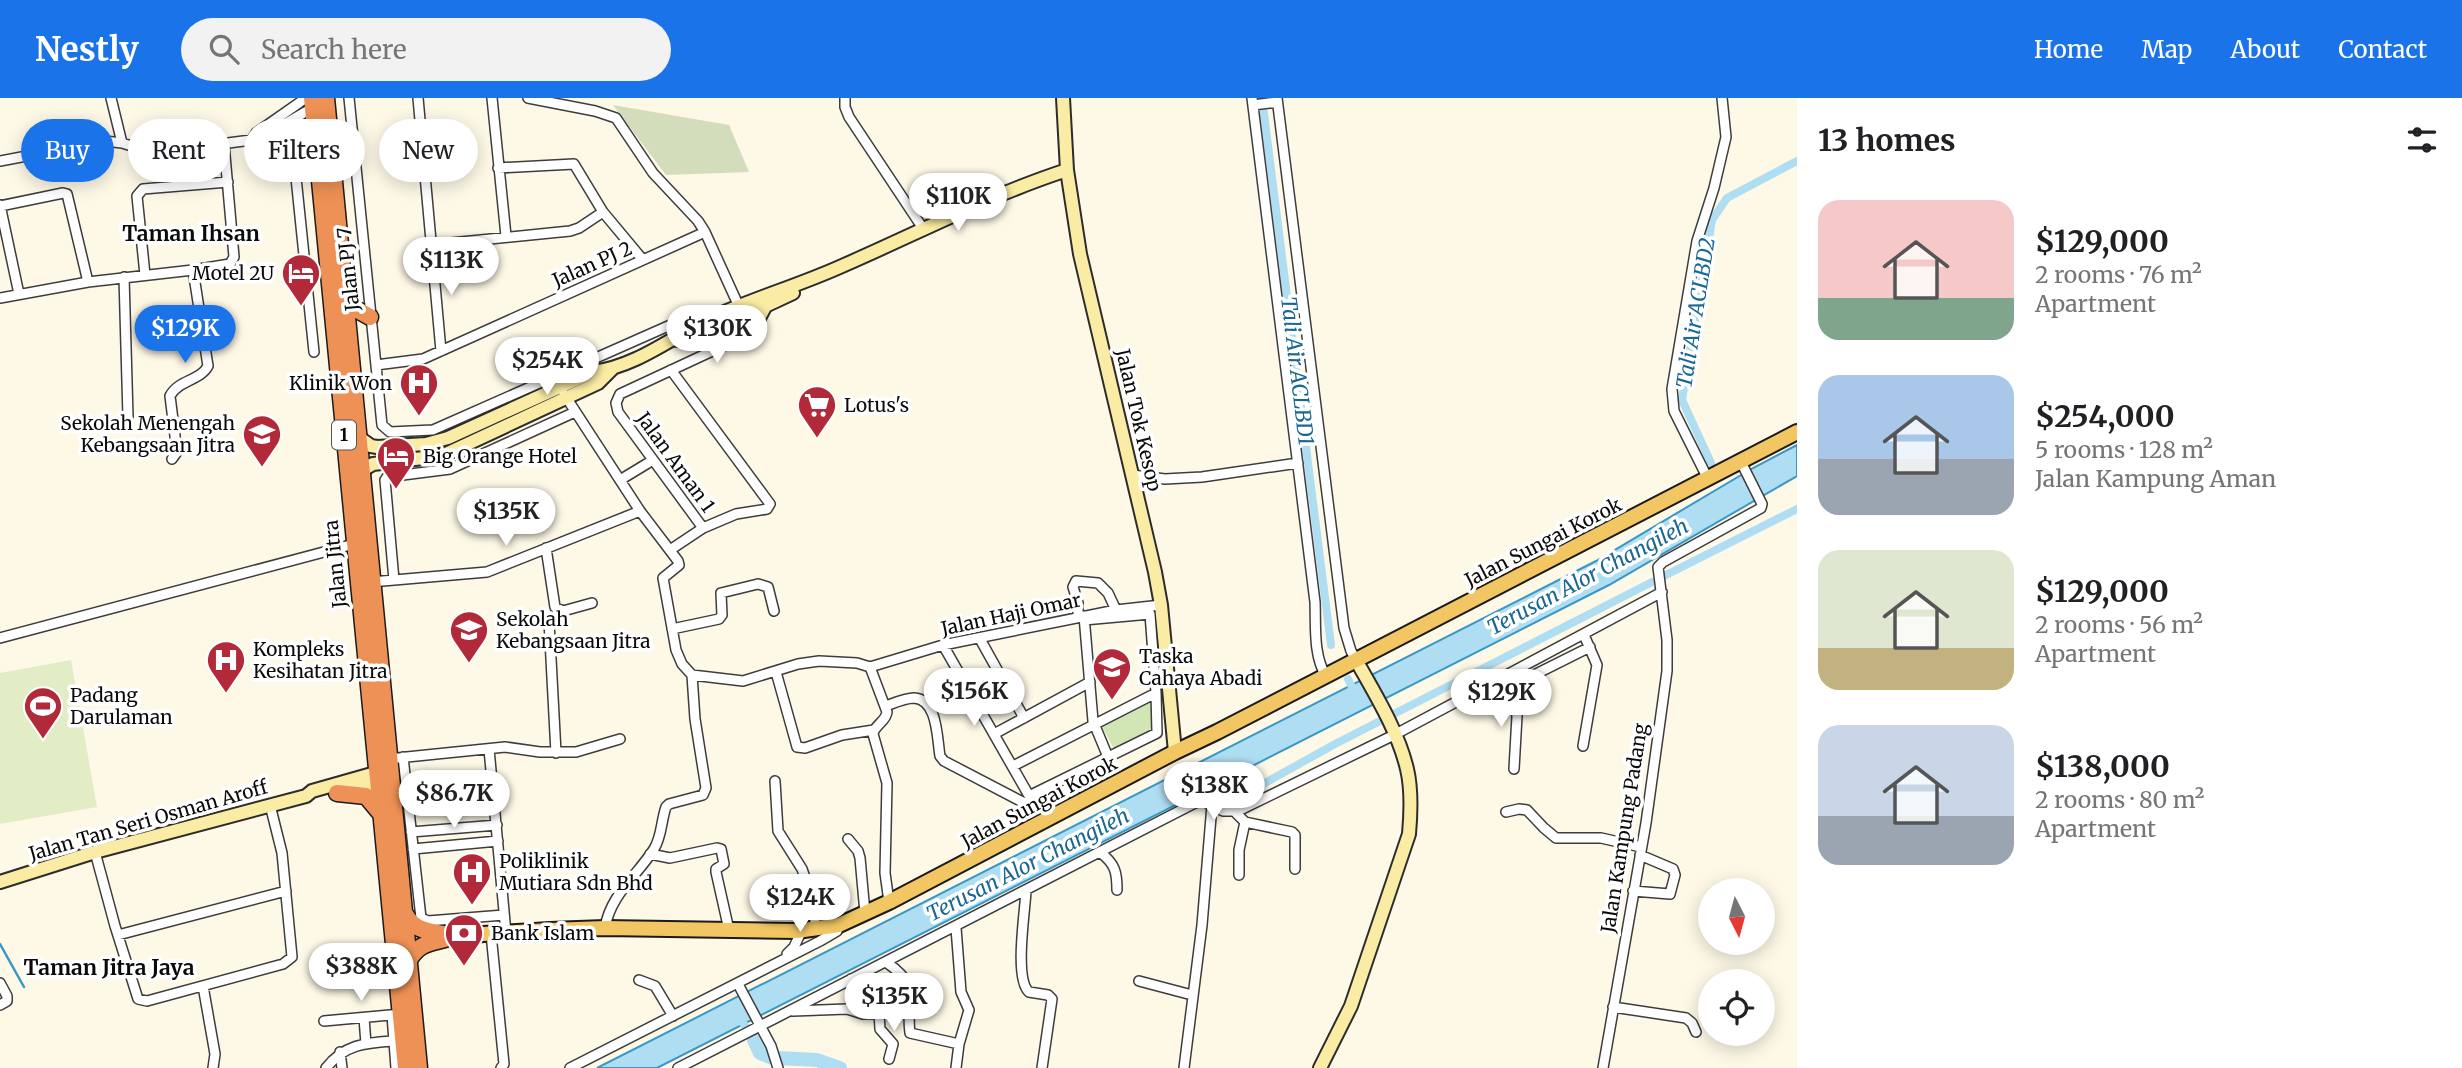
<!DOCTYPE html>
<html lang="en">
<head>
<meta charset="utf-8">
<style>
  :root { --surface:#fff; --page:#f2f2f2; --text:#202124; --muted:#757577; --accent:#1a73e8 }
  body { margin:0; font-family:Merriweather,serif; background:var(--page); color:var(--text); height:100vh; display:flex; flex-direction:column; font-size:26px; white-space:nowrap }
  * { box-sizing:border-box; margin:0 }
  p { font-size:23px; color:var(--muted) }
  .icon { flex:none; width:38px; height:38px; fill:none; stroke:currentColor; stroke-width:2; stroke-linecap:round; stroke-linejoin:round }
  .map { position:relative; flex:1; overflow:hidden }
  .sheet { display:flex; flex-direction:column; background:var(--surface); width:665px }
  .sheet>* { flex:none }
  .hud { position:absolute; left:21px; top:21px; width:665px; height:63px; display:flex; gap:14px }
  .needle { width:46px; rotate:174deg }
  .fabs { position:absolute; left:1698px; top:780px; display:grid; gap:14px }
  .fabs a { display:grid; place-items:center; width:77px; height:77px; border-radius:50%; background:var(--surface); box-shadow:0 4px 18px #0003; font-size:35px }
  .price { position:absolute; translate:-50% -60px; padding:0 16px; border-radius:24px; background:#fff; color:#222; font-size:23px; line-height:46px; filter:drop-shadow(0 2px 4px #0008) }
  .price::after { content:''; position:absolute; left:50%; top:42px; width:21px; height:16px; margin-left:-10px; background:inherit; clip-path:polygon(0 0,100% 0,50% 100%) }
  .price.on { background:var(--accent); color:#fff }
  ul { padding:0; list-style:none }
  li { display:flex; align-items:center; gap:21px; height:175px; padding:0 21px }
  li span { display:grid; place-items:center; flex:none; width:196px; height:140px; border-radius:21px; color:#555 }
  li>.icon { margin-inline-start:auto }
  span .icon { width:84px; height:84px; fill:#fffc; stroke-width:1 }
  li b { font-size:30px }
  h2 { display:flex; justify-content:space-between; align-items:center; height:84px; padding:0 21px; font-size:30px }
  .pill { padding:0 24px; border-radius:32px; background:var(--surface); box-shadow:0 4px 18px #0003; font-size:24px; line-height:63px }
  .pill.on { background:var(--accent); color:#fff }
  header { display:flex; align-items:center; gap:42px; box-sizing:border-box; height:98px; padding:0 35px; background:var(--accent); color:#fff }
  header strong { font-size:33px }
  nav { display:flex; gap:38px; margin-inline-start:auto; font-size:24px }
  .search { width:490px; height:63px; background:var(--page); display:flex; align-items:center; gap:18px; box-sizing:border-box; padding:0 24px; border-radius:38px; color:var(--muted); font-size:26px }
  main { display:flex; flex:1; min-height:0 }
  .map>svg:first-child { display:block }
  .green { fill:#d1e6b4 }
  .cemetery { fill:#d4ddbb }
  .pitch { fill:#e2edc5 }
  .water { fill:#afdef3; stroke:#3997c6; stroke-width:2 }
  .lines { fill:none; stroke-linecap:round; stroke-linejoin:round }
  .stream { stroke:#3997c6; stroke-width:2.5 }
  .canal { stroke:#afdef3; stroke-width:8 }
  .river { stroke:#afdef3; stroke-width:14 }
  .street-casing { stroke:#3d3d3d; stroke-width:12 }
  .secondary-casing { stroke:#2c2c2c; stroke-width:16 }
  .primary-casing { stroke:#1b1b1b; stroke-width:18 }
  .highway-casing { stroke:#1b1b1b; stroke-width:19 }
  .street { stroke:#fff; stroke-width:9 }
  .secondary { stroke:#fbeca5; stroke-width:12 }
  .primary { stroke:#f2c663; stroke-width:14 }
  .highway { stroke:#ee9156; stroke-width:16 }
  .labels { text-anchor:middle; stroke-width:7; stroke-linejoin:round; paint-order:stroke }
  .shield { fill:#fff; stroke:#545454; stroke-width:2 }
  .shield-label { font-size:18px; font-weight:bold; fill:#0a0a0a }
  .street-label { font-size:19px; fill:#0a0a0a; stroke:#fff }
  .poi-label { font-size:19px; fill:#0a0a0a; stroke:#fff; text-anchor:start }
  .neighbourhood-label { font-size:21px; font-weight:bold; fill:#0a0a0a; stroke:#fff }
  .water-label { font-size:21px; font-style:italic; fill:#1a6794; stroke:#fff }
</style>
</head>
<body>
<header>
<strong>Nestly</strong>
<div class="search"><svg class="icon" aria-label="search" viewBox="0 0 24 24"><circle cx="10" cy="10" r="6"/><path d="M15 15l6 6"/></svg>Search here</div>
<nav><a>Home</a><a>Map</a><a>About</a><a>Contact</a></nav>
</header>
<main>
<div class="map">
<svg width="1797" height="970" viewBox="0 0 1797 970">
  <rect width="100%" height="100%" fill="#fef8e7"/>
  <!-- green -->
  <path class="green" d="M1154 598V629L1114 651 1101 627Z"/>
  <!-- cemetery -->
  <path class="cemetery" d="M613 7 729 27 749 74 666 77Z"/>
  <!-- pitch -->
  <path class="pitch" d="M71 562 97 709 0 726V575Z"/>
  <!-- water -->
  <path class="water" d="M1797 347V378L1609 487 657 970H597L1596 463 1753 370Z"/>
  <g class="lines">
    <!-- stream -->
    <path class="stream" d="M0 846 24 889"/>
    <!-- canal -->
    <path class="canal" d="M1262 0 1331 547
      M1711 365 1682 302 1712 122 1727 100 1797 63
      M1666 477 1797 411
      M1348 581 1356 597
      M1229 698 1236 701 1335 646 1652 484
      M738 917 754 942"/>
    <!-- river -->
    <path class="river" d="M754 942 760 955 770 959
      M778 960 817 962 840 970"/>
    <!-- street casing -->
    <g class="street-casing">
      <path id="street" d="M111 0 122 45
        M349 0 382 327 390 334 433 332 693 217
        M418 0 441 253
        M492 0 506 138
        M528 0 595 13 616 20 653 75 698 123 705 134 751 235 620 296 616 305 618 314 703 430 670 452
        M845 0V9L849 19 924 132
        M1252 0 1315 504C1316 528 1313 557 1326 578
        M1277 0 1344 530 1351 553 1356 562
        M1253 7 1277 4
        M253 40 256 35 306 0
        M292 41 314 254
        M0 63 105 43 122 45 148 53 182 51 259 41 314 9
        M498 70 574 66 603 114 643 162
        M0 107 19 196
        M0 108 63 95 67 96 88 184
        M431 147 570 133 579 130 603 114
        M145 177 137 98 143 91 228 84
        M124 179 128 319
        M0 200 88 184 193 172 230 166 234 159 224 46
        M376 267 423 261 705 134
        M671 272 770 406 767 411 736 416 703 430
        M564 296 640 413 678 463 679 467 663 480 676 552 682 566 692 577 695 621 706 690 703 697 669 706 666 709C661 723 662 738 654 751 637 778 610 797 605 830
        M172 361 177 354 170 298C178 282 200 283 208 268L193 172
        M1132 377 1165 381 1202 379 1298 365
        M1708 381 1674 313 1672 291 1697 143 1714 90 1726 39 1722 0
        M620 382 653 362
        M546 450 555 509 563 513 592 505
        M394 482 385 382 387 379 450 371 575 314
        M371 484 487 474 640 413
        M1084 518 1093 623 1108 659
        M1078 519V505L1073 489 1076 483 1098 485 1108 495 1116 512
        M549 523 556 655
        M672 531 719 521 722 517 721 495 758 486 768 489 774 513
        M0 540 354 446
        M980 541 1024 620
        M943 547 1036 710
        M870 569 943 547 1116 512 1161 507
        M776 574 797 649 805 650 842 637 874 632
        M692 577 743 583 798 566 819 563 857 565 870 569 887 614C886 624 874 627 873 636L887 685 885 775 889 804
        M1511 588 1517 618 1514 671
        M1492 598 1590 549
        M886 608C894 605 905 600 914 600 938 601 937 641 940 658L944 663 1036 711
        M994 636 1090 584
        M1583 648 1597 567 1584 537
        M489 651 506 835
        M403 659 421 820 428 823 504 817
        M397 660 505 649 540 654H576L620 641
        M1013 668 1156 595 1150 516 1084 522
        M775 683 778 733 802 771 811 797 816 830
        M1029 698 1157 635 1156 595
        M1235 714 1245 724 1292 734 1295 737V771
        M1506 714 1519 711 1527 712 1544 730 1556 740H1601L1641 749
        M411 734 497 727
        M848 741 858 753 860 760 865 815
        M413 751 498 743
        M95 754 115 828 138 901 147 903 283 866 292 859 282 755 270 707
        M1101 755C1115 766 1117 774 1117 792
        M650 756 670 760 717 750 721 751 724 766 716 771V774L729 832
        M1239 777V752L1245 724
        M1026 793C1025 814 1014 881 1029 894L1048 897 1052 901 1042 970
        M1633 793 1670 796 1675 777 1673 771 1640 757
        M956 830 961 894 969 912 959 946
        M491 836 504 966 501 970
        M118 837 286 793
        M787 856 794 849 802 832
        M886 864C923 890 905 899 910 935L959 946 956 970
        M639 882 655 888 673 918
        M1139 883 1192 897
        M0 885 7 898V903L0 907
        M738 886 771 948 778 970
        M203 888 215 956 213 970
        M1613 909 1686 920 1692 925 1696 934
        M793 913 847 911 863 916 879 915 877 900 851 881
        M879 915 880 931 893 946 889 961
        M392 917 396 970
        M364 920 366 946
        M324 923 401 916
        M340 954 342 970
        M326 970C347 943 371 945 404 942
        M570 970 820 843 837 833 839 827
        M678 970 1195 705 1203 703 1223 713H1238L1394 637 1662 494
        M1184 970 1202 827 1212 707
        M1603 970 1646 725 1667 573V542L1658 469 1663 464 1761 410 1762 406 1741 364"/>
    </g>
    <!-- secondary casing -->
    <g class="secondary-casing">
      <path id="secondary" d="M1063 0 1067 72 1080 156 1155 474 1161 507 1175 654
        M720 229 734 230 751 235 765 209
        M677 242 697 240 793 195
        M357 338 371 348 377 349 426 346 448 340 593 274C638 268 673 238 713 219 755 200 800 187 842 168 916 136 990 97 1067 72
        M361 379 366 370 373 366 432 359 448 355 598 285 612 271
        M344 694 387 681
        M0 784 95 754 306 698 312 693 386 672
        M1320 970 1351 908 1409 736C1411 714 1412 692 1407 671 1398 633 1375 596 1356 562"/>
    </g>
    <!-- primary casing -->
    <g class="primary-casing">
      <path id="primary" d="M434 842 483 836 550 832 605 830 797 833 839 827 889 804 1175 654 1217 634 1797 334"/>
    </g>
    <!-- highway casing -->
    <g class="highway-casing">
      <path id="highway" d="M312 0 406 970
        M326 0 419 970
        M264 40C291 39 300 39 317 62
        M345 205 370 219
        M337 695 366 698 381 716
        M405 816C414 832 426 833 443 836
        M409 862C418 846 429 845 445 841"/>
    </g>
    <!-- street -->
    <use href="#street" class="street"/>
    <!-- secondary -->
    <use href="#secondary" class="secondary"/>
    <!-- primary -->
    <use href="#primary" class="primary"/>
    <!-- highway -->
    <use href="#highway" class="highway"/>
  </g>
  <!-- icons -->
  <defs>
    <g id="hotel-pin" transform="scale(2.0125)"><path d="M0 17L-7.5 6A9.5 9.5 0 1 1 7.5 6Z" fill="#b22939" stroke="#fff"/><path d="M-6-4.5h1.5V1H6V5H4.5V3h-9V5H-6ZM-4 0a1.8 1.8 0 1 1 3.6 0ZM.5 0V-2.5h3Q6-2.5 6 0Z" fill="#fff"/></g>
    <g id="hospital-pin" transform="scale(2.0125)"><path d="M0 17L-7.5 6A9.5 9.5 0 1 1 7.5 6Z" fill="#b22939" stroke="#fff"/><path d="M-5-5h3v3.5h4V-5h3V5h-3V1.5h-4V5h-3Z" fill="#fff"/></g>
    <g id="supermarket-pin" transform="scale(2.0125)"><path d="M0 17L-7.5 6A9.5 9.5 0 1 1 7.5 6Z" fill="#b22939" stroke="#fff"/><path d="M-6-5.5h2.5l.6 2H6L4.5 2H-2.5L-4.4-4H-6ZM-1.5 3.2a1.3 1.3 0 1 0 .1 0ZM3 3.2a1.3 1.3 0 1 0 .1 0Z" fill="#fff"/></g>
    <g id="school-pin" transform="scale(2.0125)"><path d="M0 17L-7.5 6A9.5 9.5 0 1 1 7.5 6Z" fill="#b22939" stroke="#fff"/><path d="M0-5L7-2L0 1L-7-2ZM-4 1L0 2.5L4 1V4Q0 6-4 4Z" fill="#fff"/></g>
    <g id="stadium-pin" transform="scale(2.0125)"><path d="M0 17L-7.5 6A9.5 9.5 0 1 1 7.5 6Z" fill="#b22939" stroke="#fff"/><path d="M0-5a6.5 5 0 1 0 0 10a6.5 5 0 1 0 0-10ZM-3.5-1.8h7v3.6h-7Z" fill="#fff"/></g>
    <g id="bank-pin" transform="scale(2.0125)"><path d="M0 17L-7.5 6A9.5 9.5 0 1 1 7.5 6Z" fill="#b22939" stroke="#fff"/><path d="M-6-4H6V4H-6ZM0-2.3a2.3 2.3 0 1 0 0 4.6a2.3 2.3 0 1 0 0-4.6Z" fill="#fff"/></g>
  </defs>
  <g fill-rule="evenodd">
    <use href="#hotel-pin" x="301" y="175"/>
    <use href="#hospital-pin" x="419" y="285"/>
    <use href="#supermarket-pin" x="817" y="307"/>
    <use href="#school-pin" x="262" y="336"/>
    <use href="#hotel-pin" x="396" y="358"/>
    <use href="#school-pin" x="469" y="532"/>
    <use href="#hospital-pin" x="226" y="562"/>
    <use href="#school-pin" x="1112" y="569"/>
    <use href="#stadium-pin" x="43" y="608"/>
    <use href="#hospital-pin" x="472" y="774"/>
    <use href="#bank-pin" x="464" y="835"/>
  </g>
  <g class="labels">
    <!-- shield labels -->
    <rect class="shield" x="332" y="322.5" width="24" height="29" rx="5"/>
    <g class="shield-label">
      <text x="344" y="343">1</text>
    </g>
    <!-- street labels -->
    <g class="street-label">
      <text transform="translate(592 166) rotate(-24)" y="7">Jalan PJ 2</text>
      <text transform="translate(348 171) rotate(-96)" y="7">Jalan PJ 7</text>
      <text transform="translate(1139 322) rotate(77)" y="7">Jalan Tok Kesop</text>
      <text transform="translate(676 364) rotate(54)" y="7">Jalan Aman 1</text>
      <text transform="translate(1543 444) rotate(-27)" y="7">Jalan Sungai Korok</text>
      <text transform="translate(335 466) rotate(-96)" y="7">Jalan Jitra</text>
      <text transform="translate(1011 516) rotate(-12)" y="7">Jalan Haji Omar</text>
      <text transform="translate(1039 704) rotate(-28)" y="7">Jalan Sungai Korok</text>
      <text transform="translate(148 722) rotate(-16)" y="7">Jalan Tan Seri Osman Aroff</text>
      <text transform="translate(1624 730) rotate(-81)" y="7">Jalan Kampung Padang</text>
    </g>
    <!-- poi labels -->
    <g class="poi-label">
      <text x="274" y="182" text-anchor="end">Motel 2U</text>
      <text x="392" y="292" text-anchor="end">Klinik Won</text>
      <text x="844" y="314">Lotus's</text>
      <text x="235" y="332" text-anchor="end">Sekolah Menengah<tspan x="235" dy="22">Kebangsaan Jitra</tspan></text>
      <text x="423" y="365">Big Orange Hotel</text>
      <text x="496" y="528">Sekolah<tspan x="496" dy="22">Kebangsaan Jitra</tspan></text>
      <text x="253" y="558">Kompleks<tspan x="253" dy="22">Kesihatan Jitra</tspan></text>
      <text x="1139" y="565">Taska<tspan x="1139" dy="22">Cahaya Abadi</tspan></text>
      <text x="70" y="604">Padang<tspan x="70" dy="22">Darulaman</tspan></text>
      <text x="499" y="770">Poliklinik<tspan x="499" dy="22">Mutiara Sdn Bhd</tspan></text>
      <text x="491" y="842">Bank Islam</text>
    </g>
    <!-- neighbourhood labels -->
    <g class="neighbourhood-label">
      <text x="191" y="143">Taman Ihsan</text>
      <text x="109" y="877">Taman Jitra Jaya</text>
    </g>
    <!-- water labels -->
    <g class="water-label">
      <text transform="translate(1696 215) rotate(-81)" y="7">Tali Air ACLBD2</text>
      <text transform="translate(1297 273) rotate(83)" y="7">Tali Air ACLBD1</text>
      <text transform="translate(1588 479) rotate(-28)" y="7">Terusan Alor Changileh</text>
      <text transform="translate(1028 767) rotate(-27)" y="7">Terusan Alor Changileh</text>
    </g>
  </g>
</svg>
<div class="fabs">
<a><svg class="needle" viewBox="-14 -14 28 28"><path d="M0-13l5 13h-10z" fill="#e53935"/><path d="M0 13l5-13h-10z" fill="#757577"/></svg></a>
<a><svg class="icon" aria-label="locate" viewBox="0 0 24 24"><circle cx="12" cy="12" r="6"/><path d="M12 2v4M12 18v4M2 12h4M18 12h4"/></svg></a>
</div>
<b class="price" style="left:958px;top:135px">$110K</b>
<b class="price" style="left:451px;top:199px">$113K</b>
<b class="price on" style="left:185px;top:267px">$129K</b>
<b class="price" style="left:717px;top:267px">$130K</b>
<b class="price" style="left:547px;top:299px">$254K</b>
<b class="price" style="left:506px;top:450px">$135K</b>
<b class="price" style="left:974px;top:630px">$156K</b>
<b class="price" style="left:1501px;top:631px">$129K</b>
<b class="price" style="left:1214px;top:724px">$138K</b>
<b class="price" style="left:454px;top:732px">$86.7K</b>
<b class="price" style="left:800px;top:836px">$124K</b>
<b class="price" style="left:361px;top:905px">$388K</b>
<b class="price" style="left:894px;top:935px">$135K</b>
<div class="hud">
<a class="pill on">Buy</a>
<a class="pill">Rent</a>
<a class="pill">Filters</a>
<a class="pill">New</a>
</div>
</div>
<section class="sheet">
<h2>13 homes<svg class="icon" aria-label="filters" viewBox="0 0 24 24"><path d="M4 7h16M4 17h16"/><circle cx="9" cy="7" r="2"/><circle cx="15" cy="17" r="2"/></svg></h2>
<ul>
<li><span style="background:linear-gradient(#f6c9c9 70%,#7fa58c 0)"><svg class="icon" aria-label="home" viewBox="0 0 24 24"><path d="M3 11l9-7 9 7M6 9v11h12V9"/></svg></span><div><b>$129,000</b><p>2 rooms · 76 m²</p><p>Apartment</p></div></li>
<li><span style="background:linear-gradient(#a9c7e8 60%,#9aa5b1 0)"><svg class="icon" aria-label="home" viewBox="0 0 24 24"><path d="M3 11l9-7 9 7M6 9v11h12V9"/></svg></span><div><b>$254,000</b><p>5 rooms · 128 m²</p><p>Jalan Kampung Aman</p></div></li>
<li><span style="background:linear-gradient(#dfe7d0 70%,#c2b280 0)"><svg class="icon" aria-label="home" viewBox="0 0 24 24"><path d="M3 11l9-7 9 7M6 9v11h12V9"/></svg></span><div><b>$129,000</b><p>2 rooms · 56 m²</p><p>Apartment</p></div></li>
<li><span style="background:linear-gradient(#c9d6e8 65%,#9aa5b1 0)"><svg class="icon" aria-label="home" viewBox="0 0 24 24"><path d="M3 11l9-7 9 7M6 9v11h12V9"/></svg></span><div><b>$138,000</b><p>2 rooms · 80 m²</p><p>Apartment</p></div></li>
</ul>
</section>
</main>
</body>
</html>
